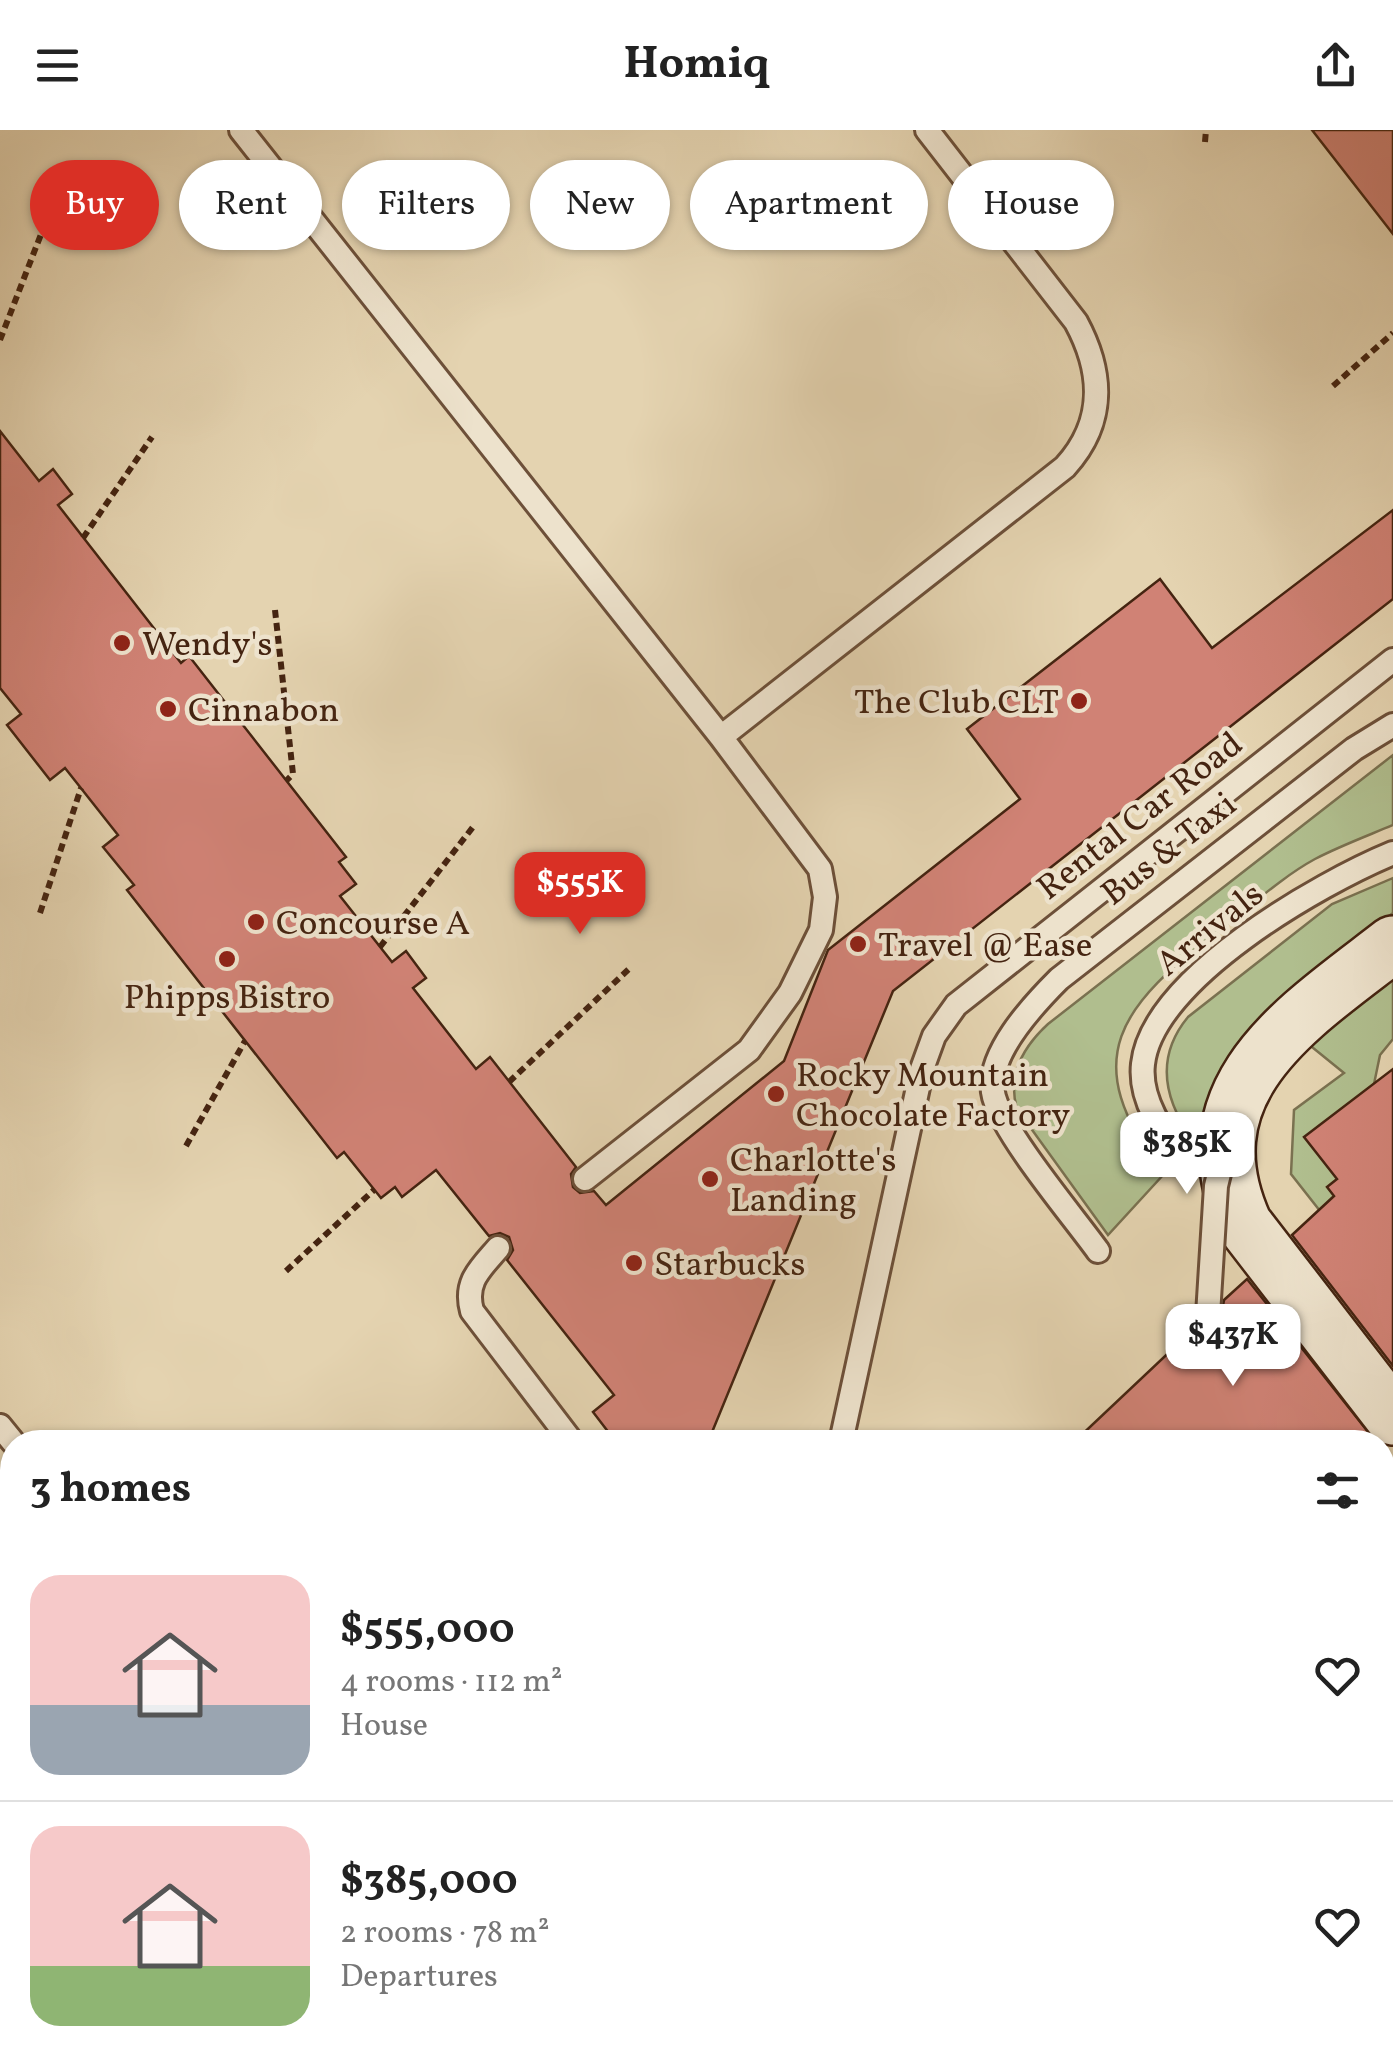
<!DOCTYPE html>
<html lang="en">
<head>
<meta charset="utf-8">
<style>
  :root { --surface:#fff; --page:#f6f6f6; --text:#222; --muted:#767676; --line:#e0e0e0; --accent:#d93025 }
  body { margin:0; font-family:Vollkorn,serif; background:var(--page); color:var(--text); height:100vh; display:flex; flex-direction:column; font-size:38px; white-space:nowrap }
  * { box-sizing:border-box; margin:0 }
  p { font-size:32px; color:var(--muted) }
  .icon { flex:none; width:55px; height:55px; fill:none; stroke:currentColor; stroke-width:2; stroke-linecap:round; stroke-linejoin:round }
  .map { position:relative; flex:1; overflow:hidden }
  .side { position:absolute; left:0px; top:1300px; width:1395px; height:640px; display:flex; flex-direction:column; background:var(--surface); border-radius:40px 40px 0 0; box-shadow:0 2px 8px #0004 }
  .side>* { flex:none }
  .guide { position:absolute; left:30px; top:30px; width:1335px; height:90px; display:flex; gap:20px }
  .price { position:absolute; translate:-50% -85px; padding:0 22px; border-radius:20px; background:#fff; color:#222; font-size:32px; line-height:65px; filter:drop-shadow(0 2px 5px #0008) }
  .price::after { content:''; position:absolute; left:50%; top:60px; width:30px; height:22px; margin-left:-15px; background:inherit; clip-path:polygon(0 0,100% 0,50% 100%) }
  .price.on { background:var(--accent); color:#fff }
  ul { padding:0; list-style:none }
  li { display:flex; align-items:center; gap:30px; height:250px; padding:0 30px }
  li+li { border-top:2px solid var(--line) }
  li span { display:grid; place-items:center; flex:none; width:280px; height:200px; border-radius:30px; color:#555 }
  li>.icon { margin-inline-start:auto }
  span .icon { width:120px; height:120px; fill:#fffc; stroke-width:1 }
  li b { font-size:42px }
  h2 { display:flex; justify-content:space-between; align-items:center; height:120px; padding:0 30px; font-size:42px }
  .tag { padding:0 35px; border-radius:45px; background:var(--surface); box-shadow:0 2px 8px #0004; font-size:35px; line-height:90px }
  .tag.on { background:var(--accent); color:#fff }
  header { display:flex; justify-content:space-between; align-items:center; height:130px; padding:0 30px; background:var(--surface); font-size:45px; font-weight:700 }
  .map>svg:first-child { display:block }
  .green { fill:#b0be8e; stroke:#7a7150; stroke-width:2.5 }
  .building { fill:#d08275; stroke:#452411; stroke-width:2.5 }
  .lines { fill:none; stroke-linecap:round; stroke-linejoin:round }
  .service-casing { stroke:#6d5039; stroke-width:28 }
  .secondary-casing { stroke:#452411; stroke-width:60 }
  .path { stroke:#452411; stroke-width:6; stroke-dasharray:8 5; stroke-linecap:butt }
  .service { stroke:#ede2cc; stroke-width:22 }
  .secondary { stroke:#ede2cc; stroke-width:55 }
  .service-bridge-casing { stroke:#6d5039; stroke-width:28; stroke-linecap:butt }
  .service-bridge { stroke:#ede2cc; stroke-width:22 }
  .poi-dot { fill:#8f2418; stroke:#ede2cc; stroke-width:4 }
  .labels { text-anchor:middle; stroke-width:9; stroke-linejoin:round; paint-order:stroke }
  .poi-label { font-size:35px; fill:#452411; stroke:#ede2cc; text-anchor:start }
  .street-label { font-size:35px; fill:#452411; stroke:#ede2cc }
</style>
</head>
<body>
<header><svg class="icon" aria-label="menu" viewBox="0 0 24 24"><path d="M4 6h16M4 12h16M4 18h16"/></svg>Homiq<svg class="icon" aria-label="share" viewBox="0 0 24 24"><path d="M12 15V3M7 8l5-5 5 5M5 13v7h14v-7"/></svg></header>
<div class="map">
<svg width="1393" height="1940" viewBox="0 0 1393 1940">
  <rect width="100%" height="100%" fill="#e4d3b0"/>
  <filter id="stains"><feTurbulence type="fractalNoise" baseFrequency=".002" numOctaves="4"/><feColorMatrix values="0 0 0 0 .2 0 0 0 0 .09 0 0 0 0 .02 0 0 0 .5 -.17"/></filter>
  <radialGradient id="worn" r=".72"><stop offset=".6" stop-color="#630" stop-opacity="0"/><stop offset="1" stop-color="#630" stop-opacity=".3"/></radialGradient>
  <!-- green -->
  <path class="green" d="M1393 625V695C1367 706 1340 716 1315 729 1282 747 1252 775 1222 798 1121 875 1074 928 1164 1044L1108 1105 1017 979C1007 945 1023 917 1048 894Z
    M1393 748V783C1333 830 1250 876 1217 948 1209 966 1207 983 1203 1001L1193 1010C1164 970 1155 927 1188 887L1332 774Z
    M1393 844V909L1380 925 1374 954 1337 1049 1341 1074 1324 1086 1291 1044 1294 980 1344 943 1307 913Z"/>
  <!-- building -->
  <path class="building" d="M1312 0H1393V104Z
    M0 301 39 351 53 339 72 364 58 375 181 533 189 526 346 727 339 732 356 754 340 766 392 832 406 821 426 848 413 858 476 939 490 927 576 1037 571 1044 573 1057 580 1063 594 1061 606 1075 784 931 828 820 1020 669 967 599 1160 449 1212 518 1393 380V469L893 861 708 1312H616L593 1282 614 1265 507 1130 513 1120 509 1107 500 1103 489 1106 436 1040 402 1067 395 1057 381 1068 344 1022 337 1028 127 760 134 755 103 717 118 705 65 638 50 650 7 595 21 584 0 558Z
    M1393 939V1236L1292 1105 1334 1066 1327 1057 1337 1049 1304 1007Z
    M1247 1149 1376 1312H1074L1198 1195 1208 1200 1220 1194 1224 1170Z"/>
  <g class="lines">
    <!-- service casing -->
    <g class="service-casing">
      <path id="service" d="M241 0 721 607 820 739 825 767 821 800 790 863 749 920 585 1049
        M721 607 1065 337C1106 292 1103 242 1076 192L927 0
        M1184 1030C1163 1003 1139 970 1143 934 1152 849 1320 753 1393 723
        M498 1118C480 1139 464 1152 472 1181L572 1312
        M1098 1121C1072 1085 1005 1006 994 967 983 927 1034 874 1059 849L1354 619 1393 595
        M0 1296 13 1312
        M841 1312 922 939 934 906 956 875 1393 530
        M0 1643 12 1638
        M821 1928 835 1940"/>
    </g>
    <!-- secondary casing -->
    <g class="secondary-casing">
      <path id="secondary" d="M1393 814C1299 887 1183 958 1244 1094L1393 1287"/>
    </g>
    <!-- path -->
    <path class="path" d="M1205 12 1206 0
      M0 210 45 94
      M1333 256 1393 203
      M83 408 152 307
      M275 480 293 644 286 651
      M40 783 81 658
      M380 817 473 697
      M509 952 630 838
      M186 1016 245 911
      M286 1141 374 1060
      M1382 1349 1393 1362
      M1382 1423 1393 1415
      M241 1928 248 1940
      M727 1928 735 1940"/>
    <!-- service -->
    <use href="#service" class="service"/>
    <!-- secondary -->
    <use href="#secondary" class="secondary"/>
    <!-- service-bridge casing -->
    <g class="service-bridge-casing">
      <path id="service-bridge" d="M1208 1185 1216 1056 1226 1015"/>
    </g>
    <!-- service-bridge -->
    <use href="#service-bridge" class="service-bridge"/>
  </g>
  <!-- markers -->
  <g class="poi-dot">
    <circle cx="122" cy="513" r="10"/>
    <circle cx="1079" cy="571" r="10"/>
    <circle cx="168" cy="579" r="10"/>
    <circle cx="256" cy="792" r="10"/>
    <circle cx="858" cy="814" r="10"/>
    <circle cx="227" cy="829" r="10"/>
    <circle cx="776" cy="964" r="10"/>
    <circle cx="710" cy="1049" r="10"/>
    <circle cx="634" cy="1133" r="10"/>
  </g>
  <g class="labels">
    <!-- poi labels -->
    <g class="poi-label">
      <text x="142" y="525">Wendy's</text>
      <text x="1059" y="583" text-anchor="end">The Club CLT</text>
      <text x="188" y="591">Cinnabon</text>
      <text x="276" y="804">Concourse A</text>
      <text x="878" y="826">Travel @ Ease</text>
      <text x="227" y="878" text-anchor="middle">Phipps Bistro</text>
      <text x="796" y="956">Rocky Mountain<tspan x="796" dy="40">Chocolate Factory</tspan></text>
      <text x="730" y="1041">Charlotte's<tspan x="730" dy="40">Landing</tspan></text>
      <text x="654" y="1145">Starbucks</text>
    </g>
    <!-- street labels -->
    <g class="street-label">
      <text transform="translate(1139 685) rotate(-38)" y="12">Rental Car Road</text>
      <text transform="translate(1168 718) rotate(-38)" y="12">Bus &amp; Taxi</text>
      <text transform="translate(1209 798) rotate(-39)" y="12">Arrivals</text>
    </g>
  </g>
  <rect width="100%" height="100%" filter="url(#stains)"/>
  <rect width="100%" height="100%" fill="url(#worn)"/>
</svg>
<b class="price on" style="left:580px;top:807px">$555K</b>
<b class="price" style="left:1187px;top:1067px">$385K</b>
<b class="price" style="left:1233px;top:1259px">$437K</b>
<div class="guide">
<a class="tag on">Buy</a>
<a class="tag">Rent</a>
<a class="tag">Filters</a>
<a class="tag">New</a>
<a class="tag">Apartment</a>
<a class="tag">House</a>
</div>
<section class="side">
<h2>3 homes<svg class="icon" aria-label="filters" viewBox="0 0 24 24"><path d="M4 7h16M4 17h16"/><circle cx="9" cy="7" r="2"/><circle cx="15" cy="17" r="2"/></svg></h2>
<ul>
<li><span style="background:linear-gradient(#f6c9c9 65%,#9aa5b1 0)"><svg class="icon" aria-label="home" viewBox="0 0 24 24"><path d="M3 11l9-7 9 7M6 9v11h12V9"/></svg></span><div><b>$555,000</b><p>4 rooms · 112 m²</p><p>House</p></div><svg class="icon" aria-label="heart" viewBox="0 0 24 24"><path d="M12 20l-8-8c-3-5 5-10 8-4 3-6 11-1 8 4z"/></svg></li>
<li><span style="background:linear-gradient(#f6c9c9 70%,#8fb573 0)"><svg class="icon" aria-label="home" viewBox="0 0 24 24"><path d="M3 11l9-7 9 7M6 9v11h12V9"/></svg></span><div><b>$385,000</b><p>2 rooms · 78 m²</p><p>Departures</p></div><svg class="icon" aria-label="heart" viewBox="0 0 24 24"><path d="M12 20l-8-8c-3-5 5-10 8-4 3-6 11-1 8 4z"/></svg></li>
</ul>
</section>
</div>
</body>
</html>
